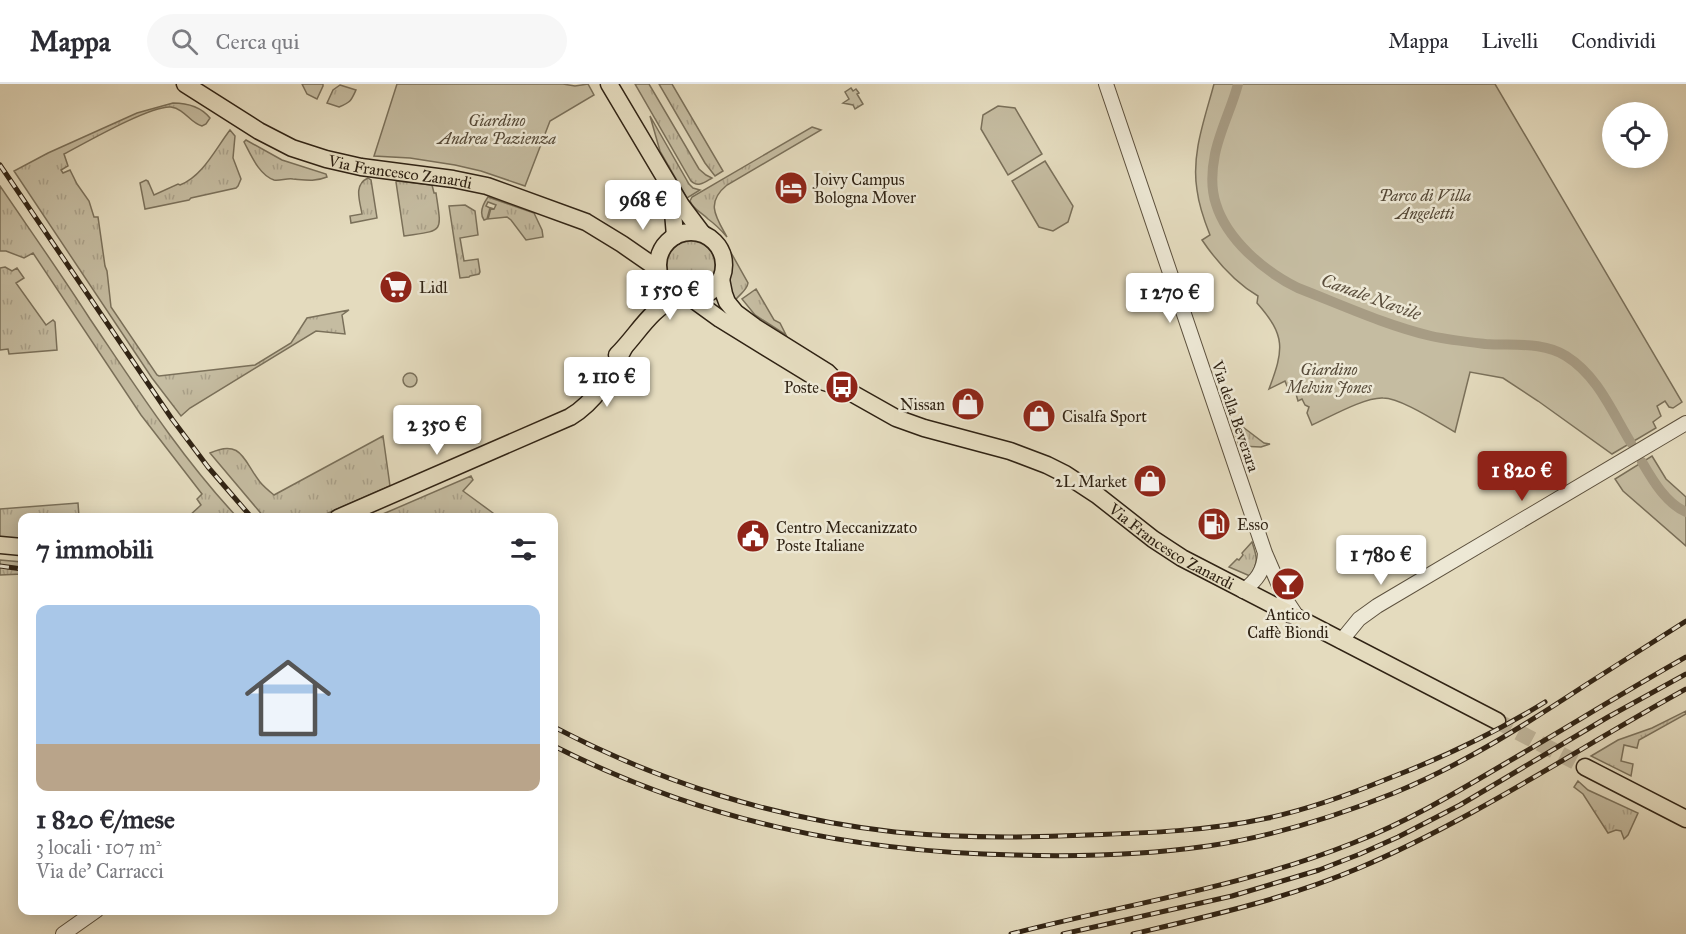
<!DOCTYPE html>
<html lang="it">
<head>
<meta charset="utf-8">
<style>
  :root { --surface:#fff; --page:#f7f7f7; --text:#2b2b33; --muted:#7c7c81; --line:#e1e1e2; --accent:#8f2418 }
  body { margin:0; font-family:"IM FELL Great Primer",serif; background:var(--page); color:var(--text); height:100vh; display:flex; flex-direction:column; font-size:22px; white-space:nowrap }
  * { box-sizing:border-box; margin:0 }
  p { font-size:20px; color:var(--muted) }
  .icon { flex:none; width:33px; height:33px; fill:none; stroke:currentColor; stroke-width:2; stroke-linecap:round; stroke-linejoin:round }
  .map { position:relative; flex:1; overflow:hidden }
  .panel { position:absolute; left:18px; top:429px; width:540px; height:402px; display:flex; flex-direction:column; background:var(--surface); border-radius:12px; box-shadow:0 3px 15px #0003 }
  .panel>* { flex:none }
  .buttons { position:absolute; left:1602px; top:18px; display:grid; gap:12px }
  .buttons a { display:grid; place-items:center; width:66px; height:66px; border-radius:50%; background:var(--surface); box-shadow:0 3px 15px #0003; font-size:30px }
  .price { position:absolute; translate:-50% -51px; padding:0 14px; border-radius:6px; background:#fff; color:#222; font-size:20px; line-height:39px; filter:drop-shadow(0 2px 3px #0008) }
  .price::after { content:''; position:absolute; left:50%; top:36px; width:18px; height:14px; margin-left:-9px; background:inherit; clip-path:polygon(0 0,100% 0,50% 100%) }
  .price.on { background:var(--accent); color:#fff }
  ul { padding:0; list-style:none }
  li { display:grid; align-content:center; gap:12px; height:318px; padding:0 18px }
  li span { display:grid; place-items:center; height:186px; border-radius:12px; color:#555 }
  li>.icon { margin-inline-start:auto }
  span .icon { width:108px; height:108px; fill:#fffc; stroke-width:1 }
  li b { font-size:26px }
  h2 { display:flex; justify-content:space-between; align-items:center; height:72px; padding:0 18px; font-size:26px }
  header { display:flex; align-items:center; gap:36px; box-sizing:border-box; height:84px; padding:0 30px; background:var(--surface); border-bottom:2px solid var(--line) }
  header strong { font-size:28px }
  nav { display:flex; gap:33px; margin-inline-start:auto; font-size:21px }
  .search { width:420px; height:54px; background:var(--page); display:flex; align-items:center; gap:15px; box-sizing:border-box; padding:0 21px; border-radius:33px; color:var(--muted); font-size:22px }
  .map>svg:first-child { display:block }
  .grass { fill:url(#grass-tufts); stroke:#7a705a; stroke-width:1.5 }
  .green { fill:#c5bca1; stroke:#7a705a; stroke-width:1.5 }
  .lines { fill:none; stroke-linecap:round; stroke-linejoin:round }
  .canal { stroke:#a79c84; stroke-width:10 }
  .major-tunnel { stroke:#c0b69c; stroke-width:16; stroke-dasharray:16 8; stroke-linecap:butt }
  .minor-casing { stroke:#5d513e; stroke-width:16 }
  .major-casing { stroke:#302314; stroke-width:19 }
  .minor { stroke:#ede8d5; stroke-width:14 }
  .major { stroke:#e4dbbe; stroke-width:16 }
  .rail-casing { stroke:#302314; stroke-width:5 }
  .rail { stroke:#ede8d5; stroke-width:3; stroke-dasharray:9; stroke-linecap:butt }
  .labels { text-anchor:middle; stroke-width:5; stroke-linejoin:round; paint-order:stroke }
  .park-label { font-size:16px; font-style:italic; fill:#554937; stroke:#ede8d5 }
  .street-label { font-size:16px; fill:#302314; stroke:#ede8d5 }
  .poi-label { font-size:16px; fill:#302314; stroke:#ede8d5; text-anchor:start }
  .water-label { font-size:18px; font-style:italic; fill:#5a4d3b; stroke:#ede8d5 }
</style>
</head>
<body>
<header>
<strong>Mappa</strong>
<div class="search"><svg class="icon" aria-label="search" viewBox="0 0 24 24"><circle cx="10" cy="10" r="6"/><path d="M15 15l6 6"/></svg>Cerca qui</div>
<nav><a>Mappa</a><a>Livelli</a><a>Condividi</a></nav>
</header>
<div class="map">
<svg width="1686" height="850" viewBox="0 0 1686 850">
  <defs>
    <pattern id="grass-tufts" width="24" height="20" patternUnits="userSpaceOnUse" patternTransform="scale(1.5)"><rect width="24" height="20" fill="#c5bca1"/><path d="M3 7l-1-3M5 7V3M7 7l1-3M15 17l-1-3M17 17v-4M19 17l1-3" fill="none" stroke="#aaa18a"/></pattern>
  </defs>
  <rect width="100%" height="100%" fill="#e4dbbe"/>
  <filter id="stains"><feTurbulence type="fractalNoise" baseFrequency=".00333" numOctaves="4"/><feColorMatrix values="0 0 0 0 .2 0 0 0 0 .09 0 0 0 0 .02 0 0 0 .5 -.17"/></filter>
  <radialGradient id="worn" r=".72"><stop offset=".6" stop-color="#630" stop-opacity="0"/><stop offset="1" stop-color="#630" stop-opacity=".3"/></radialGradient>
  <!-- grass -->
  <path class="grass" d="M302 0H323V2L317 15 307 10Z
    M635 0H649L699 85 706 91 712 94C705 98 698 104 691 97Z
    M659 0H672L723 87 715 92 705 79Z
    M340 1 356 6C351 17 351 18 339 23L327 19 333 6Z
    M851 4 853 7 856 5 859 9 857 10 863 20 855 25 853 21 843 19 849 15 845 8Z
    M173 19C187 19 201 23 210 34L206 40 202 42C190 39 185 25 171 23 151 21 85 59 64 70L68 82 61 86 63 89 70 86 77 100 89 117 94 133H98L105 182 107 187 111 223 157 291 159 292 255 281 291 259 307 234 349 226 342 231 345 250 316 247 190 324 181 332 152 294 14 87 48 69 137 29Z
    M650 32 689 100 693 104 700 106 687 114 660 67Z
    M812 43 821 46 727 101C705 119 716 133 727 153 721 146 715 140 708 135 701 128 694 126 690 117L692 113Z
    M230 46 235 52 233 74 241 95 238 102 236 104 191 114 189 116 184 117 145 125 140 99 146 96 148 97 154 111 178 100 180 101C203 92 216 64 230 46Z
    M246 56 282 76 326 90 327 93C315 98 305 96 293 95 287 94 280 97 274 96 259 91 251 71 244 58Z
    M368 94 371 96 377 134 351 139 350 132 362 130C360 117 353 101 368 94Z
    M397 97 432 101 434 109H436C442 150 444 146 404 152L396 98Z
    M0 102C30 146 61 190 90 235 136 303 181 373 237 433H188L201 421 197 415 202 410 141 331 33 169 24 174 6 167H0Z
    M488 113 534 129 542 146 543 153 526 156 511 136 507 133 488 135 491 124 494 125 496 121 488 118 486 122 490 124 487 135 484 136C479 129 483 120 488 113Z
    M465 121 475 127 478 151 460 154 464 177 478 175 480 188 479 190 470 192 469 193 460 194 449 122Z
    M667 181a24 24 0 1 1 48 0a24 24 0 1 1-48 0Z
    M729 165 748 199C747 207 738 211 734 218L728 202 732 181Z
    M5 183 12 187 17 184 24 194 16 199 46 241 53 236 55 238 57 266 9 270 8 265 0 266V184Z
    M756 205 774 236 780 239 786 251 755 231 742 215Z
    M403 296a7 7 0 1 1 14 0a7 7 0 1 1-14 0Z
    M1231 334 1264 359 1270 360 1261 363 1239 362Z
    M383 352 390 402 319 433H264L210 369C242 354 244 378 260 398 264 403 269 407 274 411Z
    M471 392 473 396 463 407 493 429 489 433H380L383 430Z
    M78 419 79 433 22 434V455L0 453V425Z
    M1252 458C1257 473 1259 478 1250 492L1229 483 1237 475 1239 476 1243 471 1242 469Z
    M0 476 22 478V490L0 491Z
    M1686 627V630L1639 656 1637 664 1624 661 1621 677 1633 680 1631 692 1591 672 1618 656 1652 644Z
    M1578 697 1588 706 1638 729 1628 751 1624 755 1621 747 1616 746 1608 749 1583 710 1574 703Z"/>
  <!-- green -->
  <path class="green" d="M397 0H563L575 2 588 0 594 11 550 37 525 102 481 87 455 81 410 74 374 72Z
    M1214 0H1495L1682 318 1673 324 1669 323 1665 317 1657 322 1661 332 1653 338 1656 344 1612 370 1538 317 1503 294 1470 288 1455 348C1437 338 1401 314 1383 314 1365 313 1330 333 1312 341L1307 329 1309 323 1305 321 1302 315 1298 317 1294 303 1287 302 1285 297 1269 305C1284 265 1286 252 1257 219L1258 212C1234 198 1217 178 1202 156L1210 151C1204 136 1199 122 1197 106 1191 70 1205 34 1214 0Z
    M998 22 1015 24 1042 70 1008 91 981 45 983 31Z
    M1045 77 1073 122 1068 138 1053 147 1039 143 1012 97Z
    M1652 372 1666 395 1686 413V462L1623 407 1615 395Z"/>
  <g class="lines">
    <!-- canal -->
    <path class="canal" d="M1238 0C1232 23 1220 46 1215 70 1212 85 1211 105 1216 120 1227 156 1265 188 1298 204 1342 221 1385 241 1431 252 1449 256 1468 258 1486 260 1512 262 1543 257 1566 272 1598 292 1612 328 1631 359
      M1642 378C1653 397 1666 419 1686 428"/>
    <!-- major-tunnel -->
    <path class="major-tunnel" d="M1497 637 1585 683"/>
    <!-- minor casing -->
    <g class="minor-casing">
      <path id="minor" d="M1106 0 1265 469 1284 513 1298 534
        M1243 507C1257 496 1264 487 1265 469
        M1341 557 1359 535 1377 522 1686 339
        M63 850 97 826"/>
    </g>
    <!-- major casing -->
    <g class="major-casing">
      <g id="major">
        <path id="s1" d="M185 0 259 47 292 64 326 75 361 83 453 95 487 102 586 138 622 160 658 185"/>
        <path d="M609 0 681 121 702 149"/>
        <path d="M664 112 673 128 675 152"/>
        <circle cx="691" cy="181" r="33"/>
        <path d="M721 195 724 210 727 218 736 229 755 243 827 288 841 302"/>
        <path id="s2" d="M691 214 720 235 821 297 841 303 896 334 924 344 1010 367 1047 381 1065 390 1097 411 1153 455 1182 474 1497 637"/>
        <path d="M617 271C639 249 648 227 678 212"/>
        <path d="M338 434 570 333C597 317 610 291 624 264"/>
        <path d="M0 461 22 463"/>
        <path d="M1585 683 1686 735"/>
      </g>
    </g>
    <!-- minor -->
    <use href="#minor" class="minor"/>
    <!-- major -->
    <use href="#major" class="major"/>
    <!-- rail casing -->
    <g class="rail-casing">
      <path id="rail" d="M0 81 172 335 208 383 252 434
        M0 482 22 485
        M554 643C659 698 776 735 895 748 959 754 1023 754 1087 751 1148 749 1208 747 1268 734 1309 725 1348 711 1387 695 1442 674 1495 649 1545 618
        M554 662C700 736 851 768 1015 771 1079 773 1144 771 1208 762 1269 753 1337 732 1394 709 1462 681 1523 642 1584 602 1618 580 1652 559 1686 537
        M1011 850C1126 820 1243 803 1353 759 1407 738 1457 708 1506 679 1566 644 1626 607 1686 573
        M1063 850 1232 812 1319 786 1360 770 1398 753 1460 721 1608 633 1686 590
        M1133 850C1209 832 1286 815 1359 784 1474 735 1577 665 1686 605"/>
    </g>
    <!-- rail -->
    <use href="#rail" class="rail"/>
  </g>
  <!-- icons -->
  <defs>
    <g id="hotel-disc" transform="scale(1.725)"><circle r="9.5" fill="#8f2418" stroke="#ede8d5"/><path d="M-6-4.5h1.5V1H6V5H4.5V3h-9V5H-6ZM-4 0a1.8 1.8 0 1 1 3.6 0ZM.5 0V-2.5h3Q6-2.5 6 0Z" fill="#fff"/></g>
    <g id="supermarket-disc" transform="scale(1.725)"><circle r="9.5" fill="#8f2418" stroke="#ede8d5"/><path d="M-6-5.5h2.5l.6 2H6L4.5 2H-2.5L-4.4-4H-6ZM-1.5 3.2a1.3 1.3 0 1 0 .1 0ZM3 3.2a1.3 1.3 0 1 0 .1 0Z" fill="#fff"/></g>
    <g id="bus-disc" transform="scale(1.725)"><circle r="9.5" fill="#8f2418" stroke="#ede8d5"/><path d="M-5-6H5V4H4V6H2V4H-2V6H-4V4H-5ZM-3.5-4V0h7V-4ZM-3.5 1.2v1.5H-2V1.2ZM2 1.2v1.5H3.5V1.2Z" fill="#fff"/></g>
    <g id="shop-disc" transform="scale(1.725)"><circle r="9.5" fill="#8f2418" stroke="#ede8d5"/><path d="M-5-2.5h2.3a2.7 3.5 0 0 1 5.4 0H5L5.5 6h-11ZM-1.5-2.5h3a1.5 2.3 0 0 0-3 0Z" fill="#fff"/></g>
    <g id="fuel-disc" transform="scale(1.725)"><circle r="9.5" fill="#8f2418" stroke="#ede8d5"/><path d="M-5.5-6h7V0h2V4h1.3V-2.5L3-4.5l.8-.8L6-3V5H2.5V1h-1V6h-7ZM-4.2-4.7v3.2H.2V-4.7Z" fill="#fff"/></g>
    <g id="civic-disc" transform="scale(1.725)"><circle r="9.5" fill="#8f2418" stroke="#ede8d5"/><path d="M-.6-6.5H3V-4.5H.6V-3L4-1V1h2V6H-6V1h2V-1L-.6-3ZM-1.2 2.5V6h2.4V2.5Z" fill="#fff"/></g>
    <g id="bar-disc" transform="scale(1.725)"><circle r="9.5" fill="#8f2418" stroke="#ede8d5"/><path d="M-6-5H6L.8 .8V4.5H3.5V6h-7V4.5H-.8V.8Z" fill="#fff"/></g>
  </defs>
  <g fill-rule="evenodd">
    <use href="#hotel-disc" x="791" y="104"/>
    <use href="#supermarket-disc" x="396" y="203"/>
    <use href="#bus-disc" x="842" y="303"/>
    <use href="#shop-disc" x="968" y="320"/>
    <use href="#shop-disc" x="1039" y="332"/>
    <use href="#shop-disc" x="1150" y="397"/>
    <use href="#fuel-disc" x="1214" y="440"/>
    <use href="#civic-disc" x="753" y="452"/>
    <use href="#bar-disc" x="1288" y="500"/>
  </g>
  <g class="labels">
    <!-- park labels -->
    <g class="park-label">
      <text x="497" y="42">Giardino<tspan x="497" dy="18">Andrea Pazienza</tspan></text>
      <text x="1425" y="117">Parco di Villa<tspan x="1425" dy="18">Angeletti</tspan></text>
      <text x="1329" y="291">Giardino<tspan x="1329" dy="18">Melvin Jones</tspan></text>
    </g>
    <!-- street labels -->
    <g class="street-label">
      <text dy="6" stroke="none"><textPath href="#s1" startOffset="236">Via Francesco Zanardi</textPath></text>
      <text transform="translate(1236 332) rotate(71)" y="6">Via della Beverara</text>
      <text dy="6" stroke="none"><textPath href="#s2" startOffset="546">Via Francesco Zanardi</textPath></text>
    </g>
    <!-- poi labels -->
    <g class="poi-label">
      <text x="814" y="101">Joivy Campus<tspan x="814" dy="18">Bologna Mover</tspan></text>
      <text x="419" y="209">Lidl</text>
      <text x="819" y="309" text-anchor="end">Poste</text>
      <text x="945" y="326" text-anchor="end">Nissan</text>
      <text x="1062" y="338">Cisalfa Sport</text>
      <text x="1127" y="403" text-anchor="end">2L Market</text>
      <text x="1237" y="446">Esso</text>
      <text x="776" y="449">Centro Meccanizzato<tspan x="776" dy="18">Poste Italiane</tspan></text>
      <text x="1288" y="536" text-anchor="middle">Antico<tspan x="1288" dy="18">Caffè Biondi</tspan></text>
    </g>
    <!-- water labels -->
    <g class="water-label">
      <text transform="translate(1371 213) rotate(20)" y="6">Canale Navile</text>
    </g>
  </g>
  <rect width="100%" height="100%" filter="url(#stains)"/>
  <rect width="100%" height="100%" fill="url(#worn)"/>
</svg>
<div class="buttons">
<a><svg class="icon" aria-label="locate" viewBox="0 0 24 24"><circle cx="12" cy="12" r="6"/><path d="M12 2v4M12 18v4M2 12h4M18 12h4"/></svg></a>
</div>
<b class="price" style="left:643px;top:147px">968 €</b>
<b class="price" style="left:670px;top:237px">1 550 €</b>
<b class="price" style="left:1170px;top:240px">1 270 €</b>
<b class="price" style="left:607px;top:324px">2 110 €</b>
<b class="price" style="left:437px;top:372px">2 350 €</b>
<b class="price on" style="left:1522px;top:418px">1 820 €</b>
<b class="price" style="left:1381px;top:502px">1 780 €</b>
<section class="panel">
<h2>7 immobili<svg class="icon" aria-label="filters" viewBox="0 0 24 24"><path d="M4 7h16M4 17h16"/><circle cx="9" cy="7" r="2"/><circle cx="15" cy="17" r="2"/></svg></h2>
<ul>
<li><span style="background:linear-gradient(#a9c7e8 75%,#b9a48a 0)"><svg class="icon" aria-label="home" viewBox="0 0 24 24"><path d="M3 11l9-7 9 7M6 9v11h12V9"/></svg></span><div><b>1 820 €/mese</b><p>3 locali · 107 m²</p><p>Via de' Carracci</p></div></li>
</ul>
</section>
</div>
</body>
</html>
